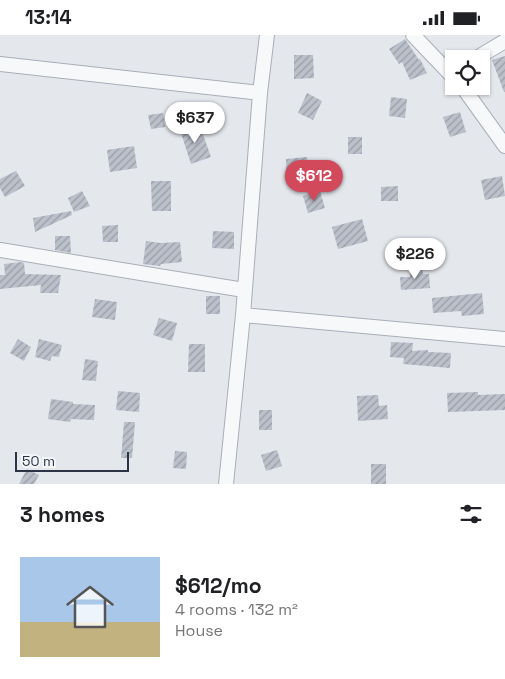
<!DOCTYPE html>
<html lang="en">
<head>
<meta charset="utf-8">
<style>
  :root { --surface:#fff; --page:#f6f6f6; --text:#202124; --muted:#757577; --accent:#d1495b }
  body { margin:0; font-family:"Space Grotesk",sans-serif; background:var(--page); color:var(--text); height:100vh; display:flex; flex-direction:column; font-size:19px; white-space:nowrap }
  * { box-sizing:border-box; margin:0 }
  p { font-size:16px; color:var(--muted) }
  .icon { flex:none; width:28px; height:28px; fill:none; stroke:currentColor; stroke-width:2; stroke-linecap:round; stroke-linejoin:round }
  .map { position:relative; height:449px; overflow:hidden }
  .sheet { display:flex; flex-direction:column; background:var(--surface); flex:1 }
  .sheet>* { flex:none }
  .tools { position:absolute; left:445px; top:15px; display:grid; gap:10px }
  .tools a { display:grid; place-items:center; width:45px; height:45px; border-radius:0px; background:var(--surface); box-shadow:0 1px 4px #0004; font-size:25px }
  .scale { position:absolute; left:15px; bottom:12px; width:114px; box-sizing:border-box; padding-left:5px; border:2px solid #2b3445; border-top:0; font-size:14px; line-height:18px; white-space:nowrap; color:#2b3445; -webkit-text-stroke:4px #f4f6f9; paint-order:stroke }
  .price { position:absolute; translate:-50% -42px; padding:0 11px; border-radius:18px; background:#fff; color:#222; font-size:16px; line-height:32px; filter:drop-shadow(0 1px 2px #0008) }
  .price::after { content:''; position:absolute; left:50%; top:30px; width:15px; height:11px; margin-left:-8px; background:inherit; clip-path:polygon(0 0,100% 0,50% 100%) }
  .price.active { background:var(--accent); color:#fff }
  ul { padding:0; list-style:none }
  li { display:flex; align-items:center; gap:15px; height:125px; padding:0 20px }
  li span { display:grid; place-items:center; flex:none; width:140px; height:100px; border-radius:0px; color:#555 }
  li>.icon { margin-inline-start:auto }
  span .icon { width:60px; height:60px; fill:#fffc; stroke-width:1 }
  li b { font-size:21px }
  h2 { display:flex; justify-content:space-between; align-items:center; height:60px; padding:0 20px; font-size:21px }
  .status { display:flex; justify-content:space-between; align-items:center; height:35px; padding:0 25px; background:var(--surface); direction:ltr }
  .status svg { height:14px; fill:currentColor }
  .map>svg:first-child { display:block }
  .building { fill:url(#building-hatch) }
  .lines { fill:none; stroke-linecap:round; stroke-linejoin:round }
  .street-casing { stroke:#a9aeb7; stroke-width:16 }
  .street { stroke:#f7f8fa; stroke-width:14 }
</style>
</head>
<body>
<div class="status"><b>13:14</b><svg viewBox="0 0 49 12"><path d="M0 12V9h3v3zM5 12V6h3v6zM10 12V3h3v9zM15 12V0h3v12zM26 1h20v11H26zM47 4h2v5h-2z"/></svg></div>
<div class="map">
<svg width="505" height="449" viewBox="0 0 505 449">
  <defs>
    <pattern id="building-hatch" width="6" height="6" patternUnits="userSpaceOnUse" patternTransform="scale(1.25)"><rect width="6" height="6" fill="#bbc0ca"/><path d="M-1 1l2-2M0 6l6-6M5 7l2-2" fill="none" stroke="#989da6"/></pattern>
  </defs>
  <rect width="100%" height="100%" fill="#e4e7ec"/>
  <!-- building -->
  <path class="building" d="M405 4 419 25 420 24 427 38 410 45 402 27 399 29 389 14Z
    M294 20H313L314 43 294 44Z
    M505 21V57H504L492 25Z
    M307 58 322 66 313 85 298 78Z
    M391 62 407 64 405 83 389 81Z
    M460 77 466 97 450 102 443 82Z
    M163 78 165 92 151 94 148 80Z
    M199 88 211 122 191 129 180 95Z
    M348 102H362V119H348Z
    M134 111 137 133 110 137 107 115Z
    M307 122 310 147 287 149 286 124Z
    M16 136 25 151 5 162 0 153V144Z
    M502 141 505 161 485 165 481 145Z
    M151 146H171V176H152Z
    M398 151V166H381V152Z
    M82 156 90 171 74 177 68 163Z
    M320 156 325 173 308 178 303 161Z
    M71 176 72 180 35 197 33 183Z
    M362 184 368 206 338 214 332 192Z
    M118 190V207H103L102 191Z
    M213 196 234 197V214L212 213Z
    M55 201H70L71 218 55 215Z
    M146 206 161 208 180 207 182 227 161 229 160 231 143 229Z
    M21 227 24 228 25 239 61 240 58 258H40L41 250 0 254V240H5L4 229Z
    M422 233 423 239H429L430 253 401 255 400 242H410V234Z
    M482 258 484 279 462 281 461 276 433 278 432 263Z
    M206 261H220V279H206Z
    M95 264 117 267 115 285 92 282Z
    M159 283 177 288 172 306 153 300Z
    M18 304 31 312 24 326 10 318Z
    M39 304 62 310 59 322 52 321 50 326 35 322Z
    M391 307 413 308 412 316 428 315V317L451 318 450 333 403 329 404 323 390 322Z
    M189 309H205V337H188Z
    M85 324 98 326 96 346 82 345Z
    M118 356 140 358 139 377 116 375Z
    M478 357V360L505 359V375L448 377 447 358Z
    M378 360 379 371 387 370 388 384 358 386 357 361Z
    M51 364 73 367V369L95 370 94 385 71 384 70 387 48 384Z
    M259 375H272V395H259Z
    M124 387H135L132 423H121Z
    M277 415 282 431 266 436 261 420Z
    M175 416 187 417 186 434 173 433Z
    M371 429H386V449H371Z
    M27 434 39 440 34 449H19Z"/>
  <g class="lines">
    <!-- street casing -->
    <g class="street-casing">
      <path id="street" d="M413 0 454 43
        M475 24 505 6
        M0 29 260 58
        M462 51 505 111
        M0 215 244 255
        M243 280 505 304
        M226 449 243 280 260 58 267 0"/>
    </g>
    <!-- street -->
    <use href="#street" class="street"/>
  </g>
</svg>
<div class="tools">
<a><svg class="icon" aria-label="locate" viewBox="0 0 24 24"><circle cx="12" cy="12" r="6"/><path d="M12 2v4M12 18v4M2 12h4M18 12h4"/></svg></a>
</div>
<div class="scale">50 m</div>
<b class="price" style="left:195px;top:109px">$637</b>
<b class="price active" style="left:314px;top:167px">$612</b>
<b class="price" style="left:415px;top:245px">$226</b>
</div>
<section class="sheet">
<h2>3 homes<svg class="icon" aria-label="filters" viewBox="0 0 24 24"><path d="M4 7h16M4 17h16"/><circle cx="9" cy="7" r="2"/><circle cx="15" cy="17" r="2"/></svg></h2>
<ul>
<li><span style="background:linear-gradient(#a9c7e8 65%,#c2b280 0)"><svg class="icon" aria-label="home" viewBox="0 0 24 24"><path d="M3 11l9-7 9 7M6 9v11h12V9"/></svg></span><div><b>$612/mo</b><p>4 rooms · 132 m²</p><p>House</p></div></li>
</ul>
</section>
</body>
</html>
